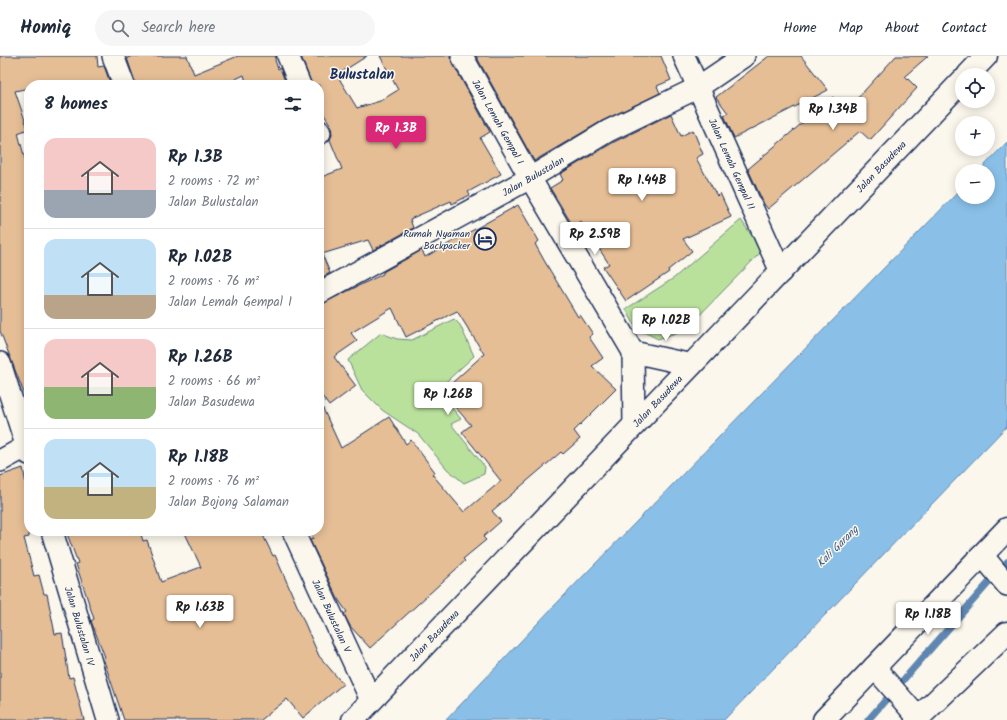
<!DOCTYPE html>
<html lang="en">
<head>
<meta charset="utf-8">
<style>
  :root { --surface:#fff; --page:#f6f6f7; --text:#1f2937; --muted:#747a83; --line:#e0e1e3; --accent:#db2777 }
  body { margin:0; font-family:Kalam,sans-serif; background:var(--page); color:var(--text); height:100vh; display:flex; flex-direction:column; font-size:15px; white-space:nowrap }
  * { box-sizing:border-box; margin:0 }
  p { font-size:13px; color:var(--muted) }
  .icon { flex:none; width:22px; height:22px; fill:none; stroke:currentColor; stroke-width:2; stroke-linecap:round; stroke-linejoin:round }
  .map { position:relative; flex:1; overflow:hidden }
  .side { position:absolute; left:24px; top:24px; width:300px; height:456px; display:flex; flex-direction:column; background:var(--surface); border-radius:16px; box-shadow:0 2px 10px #0003 }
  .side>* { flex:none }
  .fabs { position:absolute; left:955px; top:12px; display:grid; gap:8px }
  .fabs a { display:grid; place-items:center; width:40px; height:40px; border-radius:50%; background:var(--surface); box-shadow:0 2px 10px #0003; font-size:20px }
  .price { position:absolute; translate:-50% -34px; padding:0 9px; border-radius:4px; background:#fff; color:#222; font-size:13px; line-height:26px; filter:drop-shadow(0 1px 2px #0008) }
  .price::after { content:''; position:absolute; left:50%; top:24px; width:12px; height:9px; margin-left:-6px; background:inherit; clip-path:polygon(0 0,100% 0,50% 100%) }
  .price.active { background:var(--accent); color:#fff }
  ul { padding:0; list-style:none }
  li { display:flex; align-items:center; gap:12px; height:100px; padding:0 20px }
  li+li { border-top:1px solid var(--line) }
  li span { display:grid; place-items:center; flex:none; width:112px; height:80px; border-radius:12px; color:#555 }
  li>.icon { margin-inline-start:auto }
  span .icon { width:48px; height:48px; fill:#fffc; stroke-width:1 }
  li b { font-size:17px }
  h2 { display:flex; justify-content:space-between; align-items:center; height:48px; padding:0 20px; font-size:17px }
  header { display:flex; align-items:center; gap:24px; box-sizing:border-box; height:56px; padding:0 20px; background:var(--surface); border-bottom:1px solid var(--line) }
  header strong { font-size:19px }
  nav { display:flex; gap:22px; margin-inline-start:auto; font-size:14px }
  .search { width:280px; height:36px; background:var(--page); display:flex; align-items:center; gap:10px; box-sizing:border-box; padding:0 14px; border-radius:22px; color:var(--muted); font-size:15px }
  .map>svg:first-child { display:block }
  .green { fill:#bae19c; stroke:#6a887d }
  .water { fill:#8ac0e8; stroke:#5e86b1 }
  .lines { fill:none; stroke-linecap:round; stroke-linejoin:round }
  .stream { stroke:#5e86b1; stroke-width:7 }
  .building { fill:#e5be96; stroke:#1b2f5e }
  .minor-casing { stroke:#1b2f5e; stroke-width:24 }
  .tertiary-casing { stroke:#1b2f5e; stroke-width:25 }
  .minor { stroke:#fbf7ec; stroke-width:21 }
  .tertiary { stroke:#fbf7ec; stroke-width:22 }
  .labels { text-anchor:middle; stroke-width:3; stroke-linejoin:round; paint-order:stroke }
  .street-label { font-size:10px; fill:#1b2f5e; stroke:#fbf7ec }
  .poi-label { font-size:10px; fill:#1b2f5e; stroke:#fbf7ec; text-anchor:end }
  .water-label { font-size:11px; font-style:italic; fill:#3c5a87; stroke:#fbf7ec }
  .district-label { font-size:14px; font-weight:bold; fill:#1b2f5e; stroke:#fbf7ec }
</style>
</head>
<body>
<header>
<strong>Homiq</strong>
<div class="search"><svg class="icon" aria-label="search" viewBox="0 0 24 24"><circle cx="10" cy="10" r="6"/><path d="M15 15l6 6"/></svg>Search here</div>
<nav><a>Home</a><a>Map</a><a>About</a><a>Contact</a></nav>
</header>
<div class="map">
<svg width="1007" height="664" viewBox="0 0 1007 664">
  <rect width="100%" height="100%" fill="#fbf7ec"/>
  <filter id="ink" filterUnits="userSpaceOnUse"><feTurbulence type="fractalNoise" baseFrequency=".025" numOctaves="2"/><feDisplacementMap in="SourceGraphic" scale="8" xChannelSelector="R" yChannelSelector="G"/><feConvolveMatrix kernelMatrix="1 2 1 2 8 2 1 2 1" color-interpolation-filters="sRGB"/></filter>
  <g filter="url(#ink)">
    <!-- green -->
    <path class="green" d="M741 164 762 195 685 274 658 283 636 272 626 253 674 222Z
      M454 263 460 269 474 300 437 334 461 363 451 368 485 411 484 418 464 427 447 413 418 378 382 354 362 334 348 304 381 277 397 283 412 284Z"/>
    <!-- water -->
    <path class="water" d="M1007 86V370L724 664H446L555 549 962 132V141H988V115H979Z"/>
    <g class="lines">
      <!-- stream -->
      <path class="stream" d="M868 664 1007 506"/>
    </g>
    <!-- building -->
    <path class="building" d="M0 0H97L98 11 104 10 111 29H29V32L15 35 28 73 18 77 29 118V345H27L0 275Z
      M133 0H187L194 18 238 0H276L275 4 278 13 280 12 285 25 282 26 283 29H247L244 19 223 29H136L127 2Z
      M301 0H367L337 19 357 52 380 45 398 34 380 0H450L452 6 490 76 480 82 501 118 468 136 470 139 452 148 451 145 410 163 413 172 373 194 368 184 322 198 330 217 319 223V122L342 113 330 84 332 78 331 70 319 50V29H312Z
      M476 0H661L671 24 657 30 660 37 602 65 534 105Z
      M769 0H801L828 34 734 82 724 59 728 57 716 41Z
      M896 0H928L905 20 917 32 870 84 860 75 768 153 764 148 748 113 833 41 845 56Z
      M671 58 681 80 693 74 703 98 696 102 717 140 720 137 731 161 683 183 692 195 668 214 669 216 626 245 603 211 609 208 581 165 573 170 550 132 563 124 560 118 614 86Z
      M518 149 539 185 535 188 545 206 578 261 580 259 593 278 589 281 603 302 592 310 616 333 574 375 580 383 563 398 561 396 492 455 501 465 483 481 486 484 463 503 465 505 370 592 350 570 344 558 347 556 338 543 310 484 313 483 309 475H319V344L341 392 389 361 406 388 411 384 435 416 432 418 464 456 501 425 462 376 471 369 442 336 484 298 457 255 406 281 392 252 351 277 357 285 334 301 356 330 329 350 319 336V249L383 218V216L422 194 425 201Z
      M23 412 29 444V481L24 482 34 520 39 519 44 538H47L55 578 62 577 69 622 73 621 84 664H0V420Z
      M66 475H140L143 485 147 484 161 526 201 511 184 475H261L273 500 275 499 319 600 343 628 303 662 287 643 261 664H124L103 602 105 601 91 565 94 563 76 508 78 507Z"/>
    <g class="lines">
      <!-- minor casing -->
      <g class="minor-casing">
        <g id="minor">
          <path d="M113 0 124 29"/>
          <path d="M288 0 300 29"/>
          <path id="s1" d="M462 0 530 122 633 296 634 369"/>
          <path id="s2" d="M684 0 781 216"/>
          <path d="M319 75 320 77"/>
          <path id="s3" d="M319 237 530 122 608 75 697 32 744 0"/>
          <path d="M633 296 692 309"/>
          <path d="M0 307 29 398"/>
          <path d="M0 405 29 389"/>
          <path id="s4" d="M52 475 108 664"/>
          <path id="s5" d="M293 475 371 644"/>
          <path d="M982 499 1007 529"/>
          <path d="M874 611 920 664"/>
        </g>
      </g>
      <!-- tertiary casing -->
      <g class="tertiary-casing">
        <g id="tertiary">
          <path d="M968 19 986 0"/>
          <path id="s6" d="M353 664 962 25"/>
          <path d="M824 664 1007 473"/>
          <path d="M916 664 1007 577"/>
        </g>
      </g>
      <!-- minor -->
      <use href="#minor" class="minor"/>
      <!-- tertiary -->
      <use href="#tertiary" class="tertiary"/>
    </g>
  </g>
  <!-- icons -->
  <defs>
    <g id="hotel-ring" transform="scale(1.15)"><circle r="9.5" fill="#fbf7ec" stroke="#1b2f5e" stroke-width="1.5"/><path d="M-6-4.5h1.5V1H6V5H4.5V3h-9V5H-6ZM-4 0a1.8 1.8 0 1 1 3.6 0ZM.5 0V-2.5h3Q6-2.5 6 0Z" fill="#1b2f5e"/></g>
  </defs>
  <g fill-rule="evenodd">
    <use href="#hotel-ring" x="485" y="183"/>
  </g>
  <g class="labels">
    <!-- street labels -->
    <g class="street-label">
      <text dy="4" stroke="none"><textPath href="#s1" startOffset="75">Jalan Lemah Gempal I</textPath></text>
      <text dy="4" stroke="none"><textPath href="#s2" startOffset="118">Jalan Lemah Gempal II</textPath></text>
      <text dy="4" stroke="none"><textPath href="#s6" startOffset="765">Jalan Basudewa</textPath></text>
      <text dy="4" stroke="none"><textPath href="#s3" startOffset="244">Jalan Bulustalan</textPath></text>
      <text dy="4" stroke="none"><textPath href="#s6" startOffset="441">Jalan Basudewa</textPath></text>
      <text dy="4" stroke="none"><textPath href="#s5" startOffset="93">Jalan Bulustalan V</textPath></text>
      <text dy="4" stroke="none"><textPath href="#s4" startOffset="99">Jalan Bulustalan IV</textPath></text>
      <text dy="4" stroke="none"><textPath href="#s6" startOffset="117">Jalan Basudewa</textPath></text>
    </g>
    <!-- poi labels -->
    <g class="poi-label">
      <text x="470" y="181">Rumah Nyaman<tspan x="470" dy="12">Backpacker</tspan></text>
    </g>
    <!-- water labels -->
    <g class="water-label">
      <text transform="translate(837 490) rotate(-45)" y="4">Kali Garang</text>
    </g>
    <!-- district labels -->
    <g class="district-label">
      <text x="362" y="23">Bulustalan</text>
    </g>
  </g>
</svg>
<div class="fabs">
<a><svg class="icon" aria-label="locate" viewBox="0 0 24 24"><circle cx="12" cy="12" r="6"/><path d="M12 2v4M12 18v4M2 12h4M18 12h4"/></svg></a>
<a>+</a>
<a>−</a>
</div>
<b class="price" style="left:833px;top:75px">Rp 1.34B</b>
<b class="price active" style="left:396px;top:94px">Rp 1.3B</b>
<b class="price" style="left:642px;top:146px">Rp 1.44B</b>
<b class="price" style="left:595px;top:200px">Rp 2.59B</b>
<b class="price" style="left:666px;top:286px">Rp 1.02B</b>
<b class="price" style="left:448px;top:360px">Rp 1.26B</b>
<b class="price" style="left:200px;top:573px">Rp 1.63B</b>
<b class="price" style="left:928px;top:580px">Rp 1.18B</b>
<section class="side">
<h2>8 homes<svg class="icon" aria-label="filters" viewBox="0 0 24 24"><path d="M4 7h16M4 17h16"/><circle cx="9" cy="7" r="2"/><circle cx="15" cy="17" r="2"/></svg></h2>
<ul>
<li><span style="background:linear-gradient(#f6c9c9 65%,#9aa5b1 0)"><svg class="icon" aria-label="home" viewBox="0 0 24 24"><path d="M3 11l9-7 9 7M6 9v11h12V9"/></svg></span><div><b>Rp 1.3B</b><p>2 rooms · 72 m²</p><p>Jalan Bulustalan</p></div></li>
<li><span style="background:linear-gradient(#bfe0f5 70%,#b9a48a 0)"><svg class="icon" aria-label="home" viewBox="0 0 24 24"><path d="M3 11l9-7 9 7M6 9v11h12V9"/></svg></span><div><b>Rp 1.02B</b><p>2 rooms · 76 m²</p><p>Jalan Lemah Gempal I</p></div></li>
<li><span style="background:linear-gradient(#f6c9c9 60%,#8fb573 0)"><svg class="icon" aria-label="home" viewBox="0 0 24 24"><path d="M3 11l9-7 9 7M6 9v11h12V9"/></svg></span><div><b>Rp 1.26B</b><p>2 rooms · 66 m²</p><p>Jalan Basudewa</p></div></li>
<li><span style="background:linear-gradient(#bfe0f5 60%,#c2b280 0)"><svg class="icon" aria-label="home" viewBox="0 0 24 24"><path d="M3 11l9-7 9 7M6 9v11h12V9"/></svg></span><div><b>Rp 1.18B</b><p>2 rooms · 76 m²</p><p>Jalan Bojong Salaman</p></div></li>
</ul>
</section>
</div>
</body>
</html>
